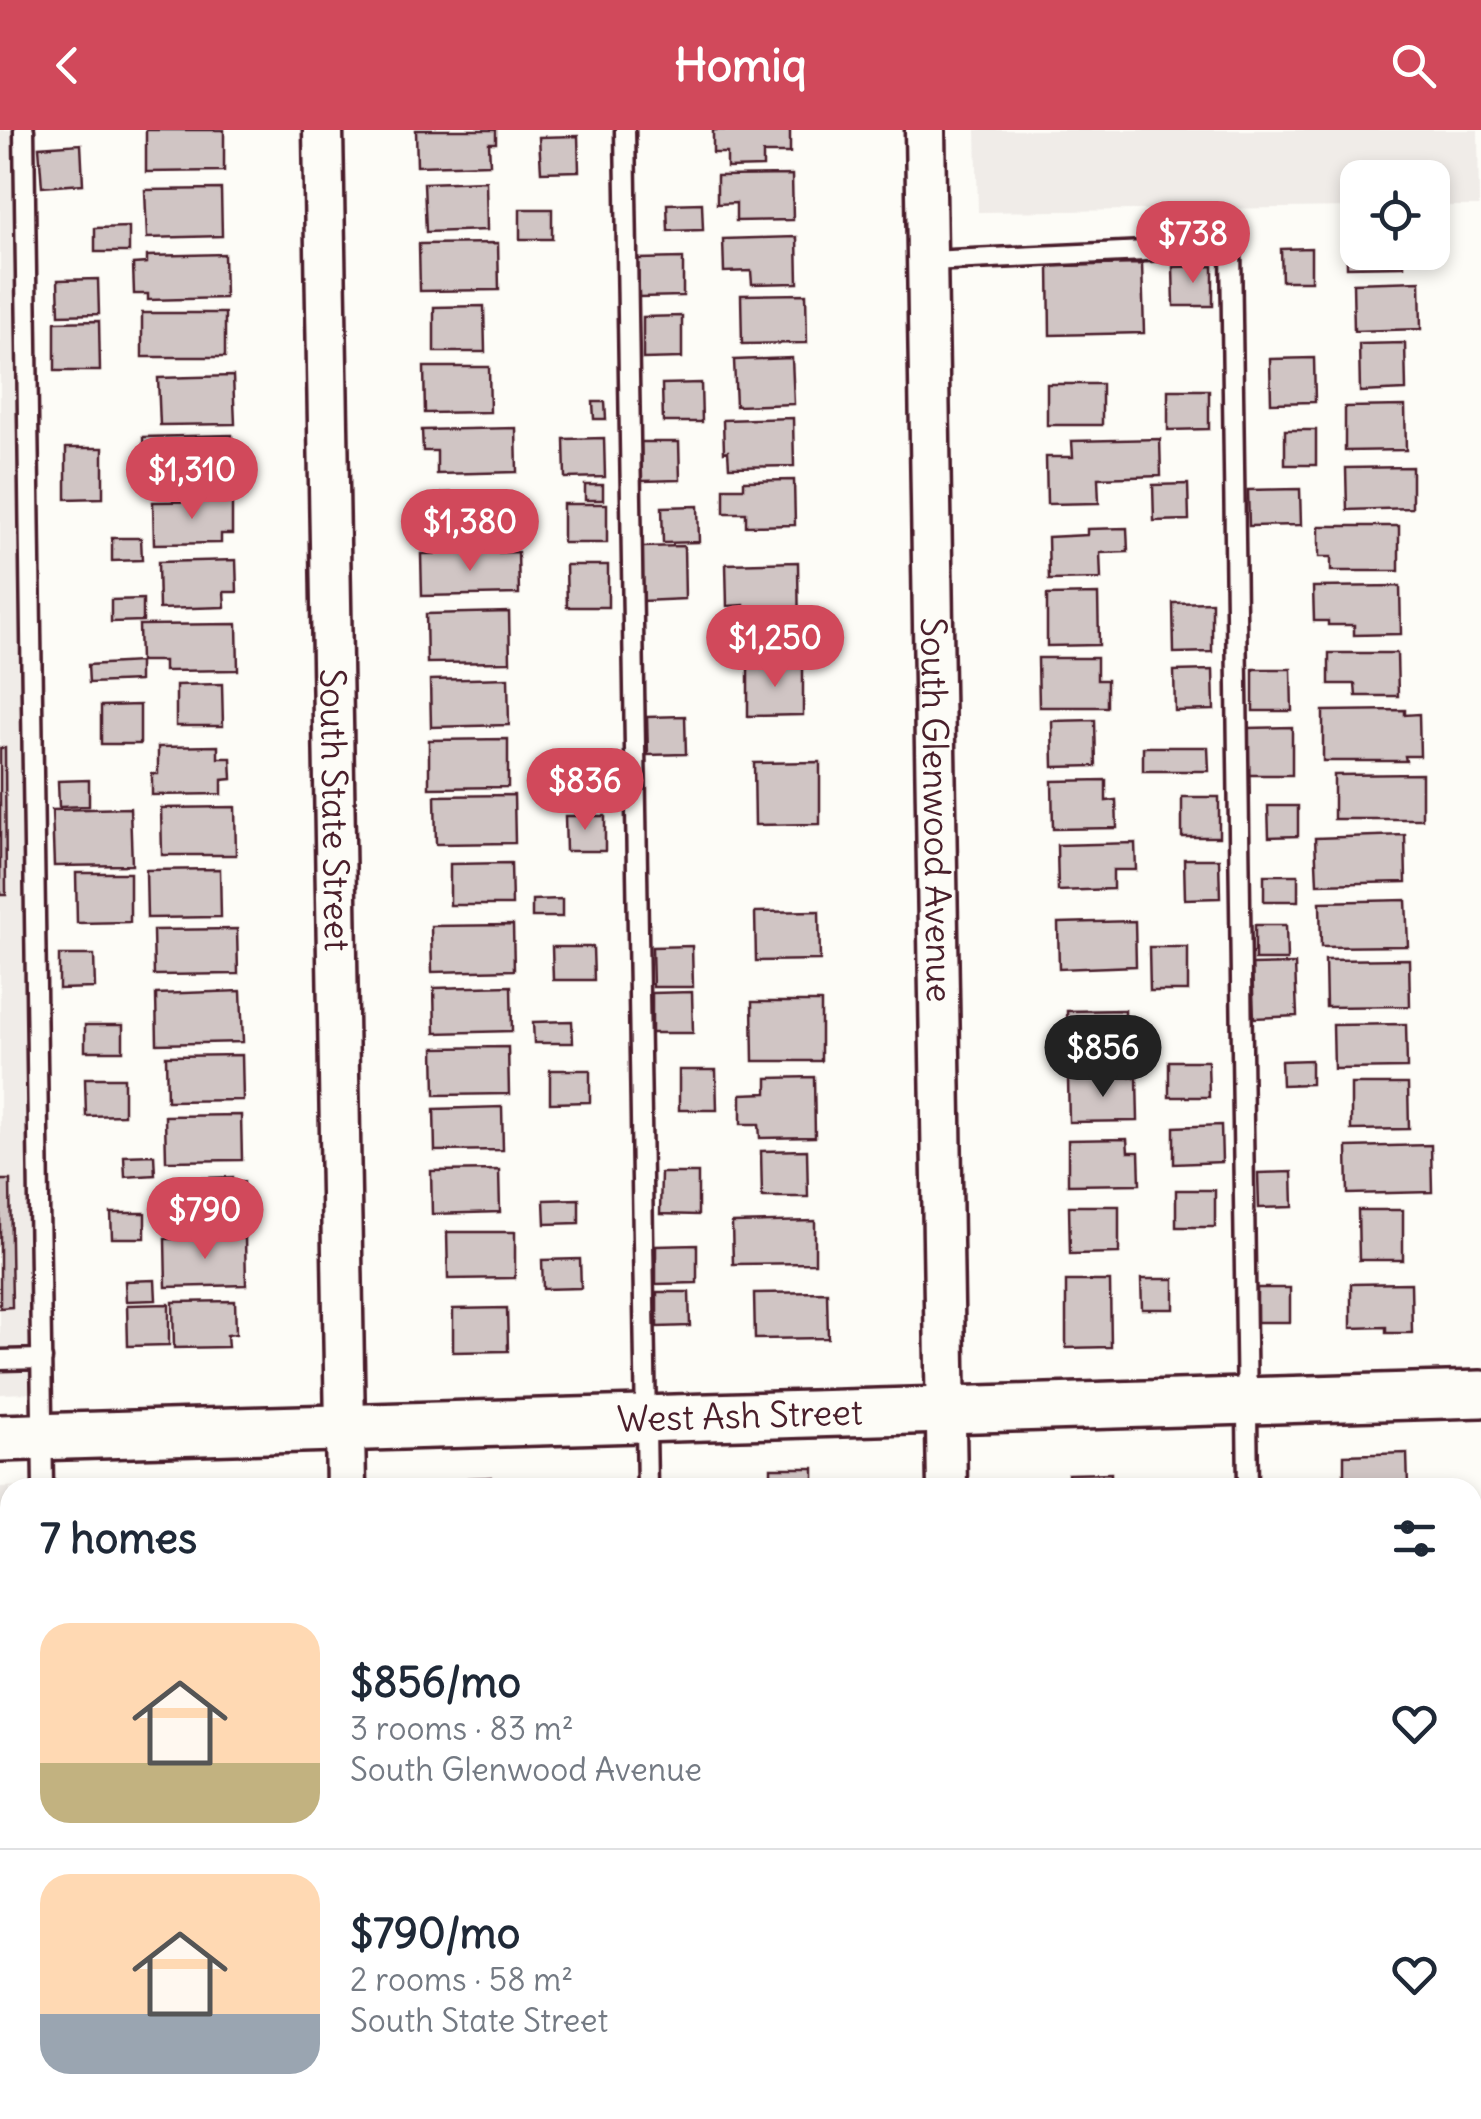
<!DOCTYPE html>
<html lang="en">
<head>
<meta charset="utf-8">
<style>
  :root { --surface:#fff; --page:#f6f6f7; --text:#1f2937; --muted:#747a83; --line:#e0e1e3; --accent:#d1495b }
  body { margin:0; font-family:Delius,sans-serif; background:var(--page); color:var(--text); height:100vh; display:flex; flex-direction:column; font-size:38px; white-space:nowrap }
  * { box-sizing:border-box; margin:0 }
  p { font-size:32px; color:var(--muted) }
  .icon { flex:none; width:55px; height:55px; fill:none; stroke:currentColor; stroke-width:2; stroke-linecap:round; stroke-linejoin:round }
  .map { position:relative; flex:1; overflow:hidden }
  .drawer { position:absolute; left:0px; top:1348px; width:1482px; height:642px; display:flex; flex-direction:column; background:var(--surface); border-radius:30px 30px 0 0; box-shadow:0 5px 15px #0003 }
  .drawer>* { flex:none }
  .fabs { position:absolute; left:1340px; top:30px; display:grid; gap:20px }
  .fabs a { display:grid; place-items:center; width:110px; height:110px; border-radius:20px; background:var(--surface); box-shadow:0 5px 15px #0003; font-size:50px }
  .price { position:absolute; translate:-50% -85px; padding:0 22px; border-radius:35px; background:var(--accent); color:#fff; font-size:32px; line-height:65px; filter:drop-shadow(0 2px 5px #0008) }
  .price::after { content:''; position:absolute; left:50%; top:60px; width:30px; height:22px; margin-left:-15px; background:inherit; clip-path:polygon(0 0,100% 0,50% 100%) }
  .price.on { background:#222; color:#fff }
  ul { padding:0; list-style:none }
  li { display:flex; align-items:center; gap:30px; height:250px; padding:0 40px }
  li+li { border-top:2px solid var(--line) }
  li span { display:grid; place-items:center; flex:none; width:280px; height:200px; border-radius:30px; color:#555 }
  li>.icon { margin-inline-start:auto }
  span .icon { width:120px; height:120px; fill:#fffc; stroke-width:1 }
  li b { font-size:42px }
  h2 { display:flex; justify-content:space-between; align-items:center; height:120px; padding:0 40px; font-size:42px }
  header { display:flex; justify-content:space-between; align-items:center; height:130px; padding:0 40px; background:var(--accent); color:#fff; font-size:45px; font-weight:700 }
  .map>svg:first-child { display:block }
  .built { fill:#f0ece8 }
  .building { fill:#d0c5c4; stroke:#4a1f2b; stroke-width:2.5 }
  .lines { fill:none; stroke-linecap:round; stroke-linejoin:round }
  .service-casing { stroke:#4a1f2b; stroke-width:25 }
  .minor-casing { stroke:#4a1f2b; stroke-width:45 }
  .tertiary-casing { stroke:#4a1f2b; stroke-width:52 }
  .service { stroke:#fdfcf7; stroke-width:18 }
  .minor { stroke:#fdfcf7; stroke-width:38 }
  .tertiary { stroke:#fdfcf7; stroke-width:45 }
  .labels { text-anchor:middle; stroke-width:9; stroke-linejoin:round; paint-order:stroke }
  .street-label { font-size:35px; fill:#4a1f2b; stroke:#fdfcf7 }
</style>
</head>
<body>
<header><svg class="icon" aria-label="back" viewBox="0 0 24 24"><path d="M15 5l-7 7 7 7"/></svg>Homiq<svg class="icon" aria-label="search" viewBox="0 0 24 24"><circle cx="10" cy="10" r="6"/><path d="M15 15l6 6"/></svg></header>
<div class="map">
<svg width="1481" height="1989" viewBox="0 0 1481 1989">
  <rect width="100%" height="100%" fill="#fdfcf7"/>
  <filter id="ink" filterUnits="userSpaceOnUse"><feTurbulence type="fractalNoise" baseFrequency=".01" numOctaves="2"/><feDisplacementMap in="SourceGraphic" scale="20" xChannelSelector="R" yChannelSelector="G"/><feConvolveMatrix kernelMatrix="1 2 1 2 8 2 1 2 1" color-interpolation-filters="sRGB"/></filter>
  <g filter="url(#ink)">
    <!-- built -->
    <path class="built" d="M0 0H14L32 1263 0 1264Z
      M976 0H1478L1479 76H1433L1432 48H1358L1357 77 978 82Z
      M31 1356 10 1358V1980H38V1989H0V1357Z"/>
    <!-- building -->
    <path class="building" d="M146 0H224V41L146 42Z
      M416 0H496V13H489L490 34 417 36Z
      M713 0H790V23H763V37L727 38V23H713Z
      M578 6 579 41 541 42 539 7Z
      M81 14 83 54 42 57 39 17Z
      M792 45 793 90 736 91V73L717 74V46Z
      M486 51 487 100 426 102 424 53Z
      M221 59 222 106 147 108 145 60Z
      M702 73 703 100 668 101 667 74Z
      M520 79H552V109H520Z
      M1358 90V122H1404V136L1347 137 1346 91Z
      M129 97V122H95V98Z
      M797 107 798 153 752 154 751 141 724 142 723 109Z
      M498 113 499 160 420 161 419 114Z
      M1311 118V151H1282L1281 119Z
      M224 124 225 168 148 170V164H134L133 134 147 133V126Z
      M683 128V166L639 167 638 129Z
      M1142 134 1144 203 1050 205 1049 136Z
      M1213 136V176H1174L1173 137Z
      M98 149 99 184 59 185 58 150Z
      M1420 151 1421 199 1354 201 1353 153Z
      M806 164 807 213 742 214 741 165Z
      M484 176 485 222H434V177Z
      M142 183H225V227H142Z
      M682 186V228L643 229V187Z
      M99 191 100 241H55V192Z
      M1405 213 1406 260 1360 262 1359 214Z
      M792 228 794 274 736 276 734 230Z
      M1314 228 1315 272 1271 273 1270 229Z
      M424 237H489L490 282 425 283Z
      M233 246 235 294 160 295 158 248Z
      M701 253 702 292H663L662 254Z
      M1047 254H1102V295H1047Z
      M1168 260H1209V299L1168 300Z
      M593 272H605L606 289H594Z
      M1405 276 1406 320 1345 321V277Z
      M793 288 794 336 729 337 728 321 724 322 723 290Z
      M516 298 517 342 437 344V321H423L422 300Z
      M1285 300H1316V335H1285Z
      M232 305 234 352 144 354 143 307Z
      M604 308 605 347 565 348 564 309Z
      M1160 309 1161 346 1098 348 1099 373 1047 374 1046 327H1073L1072 311Z
      M641 312H679L680 350 642 351Z
      M66 318H103V368L66 369Z
      M1412 337V378L1347 380 1346 338Z
      M794 350 795 395 746 396V383H724V358H744V351Z
      M1188 354 1189 390 1154 391 1153 355Z
      M585 355H603V370H585Z
      M1300 359 1301 395 1249 396 1248 360Z
      M468 362V368L506 367 507 411 438 413 437 382 444 381 443 363Z
      M232 371V404H221V413L154 414 153 372Z
      M563 374H607V413H563Z
      M698 376 699 412 663 413 662 377Z
      M1319 396H1399V441H1331V427H1319Z
      M1127 398 1128 422 1100 423 1101 449 1049 450 1048 407 1087 405V399Z
      M112 408H141L142 430 112 431Z
      M684 416 685 469 642 471 641 417Z
      M518 422 519 464 422 466 421 424Z
      M236 430 237 462H224L225 477 159 479 158 432Z
      M798 432 799 513 738 514 737 491H744V475L727 476 726 434Z
      M566 435H608V477H567Z
      M1400 456 1401 504 1354 505V495H1328V491H1314L1313 457Z
      M1098 464 1099 515 1047 516V465Z
      M143 469V491L111 492V470Z
      M1212 472V522L1174 523 1173 473Z
      M509 482 510 532 427 533 426 484Z
      M237 494 238 540 164 541V531H140L139 495Z
      M1329 523H1397L1398 566H1356L1355 554H1329Z
      M1038 528H1097V550H1107V577H1039Z
      M139 532V551L89 553 88 535Z
      M748 535H803V585L748 586Z
      M1253 539H1291L1292 581H1253Z
      M1213 540 1214 580 1175 581 1174 541Z
      M508 548 509 595 431 597 430 550Z
      M222 554 223 596H176V555Z
      M140 575V614H101V576Z
      M1405 580V585L1419 584 1420 626H1405L1406 631H1323V581Z
      M685 586 686 624 648 625 647 587Z
      M1095 590 1096 636 1053 637 1052 591Z
      M1292 597V645H1248L1247 598Z
      M508 609V657L429 658V610Z
      M218 616V628H231L232 649 222 650V664L152 665V644H158V617Z
      M1143 617H1208L1209 641H1143Z
      M0 618H5L6 765H0Z
      M820 632V694L755 695 754 633Z
      M1422 644V689H1334V645Z
      M89 650V676L59 677 58 651Z
      M1106 650V671L1116 670 1117 698 1053 699 1052 651Z
      M514 665 515 713 436 714 435 666Z
      M1182 667H1219V707H1182Z
      M1268 676H1298V706L1269 707Z
      M235 677 236 725H162L161 678Z
      M130 678 132 735 54 736 52 680Z
      M565 686H605V721H566Z
      M1405 705 1406 752 1317 754 1315 708Z
      M1135 713 1136 740H1113V759L1058 761 1057 715Z
      M1184 729H1219L1220 768 1185 769Z
      M511 733 512 775H450V734Z
      M220 739 221 787 147 788 146 740Z
      M76 743H130V792L77 793Z
      M1264 745H1298V771H1264Z
      M562 769V787H532V770Z
      M1406 770 1408 816 1321 817 1320 772Z
      M819 781 820 830 756 831 755 782Z
      M1135 791 1136 836 1059 839 1058 793Z
      M513 795 514 840 432 842 431 796Z
      M1255 795H1286L1287 830H1255Z
      M237 799 238 844 154 845 153 800Z
      M692 816 693 857H653L652 817Z
      M552 817H593L594 850H553Z
      M1149 817H1188V861H1150Z
      M59 825H94L95 858 59 859Z
      M1409 829 1410 876 1326 877 1325 830Z
      M1295 834 1297 886 1254 888 1252 835Z
      M511 856 512 901 435 903 434 858Z
      M241 861 243 912 157 914 156 864Z
      M692 862 693 903H652V863Z
      M752 872H821V931H753Z
      M1125 880V923L1068 925 1067 881Z
      M572 891 573 913H534L533 892Z
      M1406 894 1407 938 1334 939 1333 895Z
      M85 895H123V921H85Z
      M508 917 509 964 435 965 434 918Z
      M242 925 243 970 167 971 166 926Z
      M1311 930V954L1282 955 1281 931Z
      M1169 931H1208L1209 967H1169Z
      M550 940H590V972L550 973Z
      M679 940H716L717 980H679Z
      M814 947 815 1007 760 1008 759 994H741V964L767 963V948Z
      M1137 947 1138 991 1069 992 1068 948Z
      M85 948H124V985L86 986Z
      M1351 954H1408L1409 999 1351 1000Z
      M502 977 503 1020 435 1021 434 979Z
      M241 985 242 1030 166 1031 165 986Z
      M1221 995 1222 1032 1174 1034V997Z
      M1127 1009 1128 1022H1139L1140 1054 1068 1055V1010Z
      M1431 1015 1432 1062 1348 1064 1347 1017Z
      M807 1020 808 1067H762L761 1021Z
      M154 1025 155 1045 125 1047 124 1026Z
      M499 1040 500 1082 432 1084 431 1041Z
      M1292 1042 1293 1077 1259 1078 1258 1043Z
      M661 1043H698V1085L660 1084Z
      M233 1047V1052H244L245 1089H234V1094L173 1096 171 1049Z
      M0 1050H10L12 1177 0 1178Z
      M1176 1060H1215V1097H1176Z
      M579 1069V1093L545 1094 544 1070Z
      M1069 1076H1119V1123L1070 1124Z
      M1358 1080H1403V1130H1359Z
      M111 1083H145V1108H112Z
      M815 1091V1133L733 1134 732 1093Z
      M447 1102H515V1148L448 1149Z
      M245 1108 246 1155 166 1157 165 1109Z
      M697 1115V1153L656 1154V1116Z
      M580 1129 581 1158 543 1159 542 1130Z
      M1141 1149H1174V1179H1142Z
      M155 1150 156 1170 126 1171 125 1151Z
      M1066 1151H1110L1111 1217 1066 1218Z
      M1411 1153 1412 1203H1386V1197L1351 1198V1154Z
      M1257 1158H1290V1192H1257Z
      M657 1162H689L690 1196 657 1197Z
      M827 1162 828 1208 755 1209 754 1163Z
      M235 1171 236 1204 227 1205 228 1217 174 1218 173 1172Z
      M169 1174V1215L128 1216 127 1175Z
      M507 1178 508 1221 453 1222V1179Z
      M1407 1323 1408 1357 1417 1358H1344V1325Z
      M771 1338H814V1358H771Z
      M1111 1343V1358H1068V1344Z
      M491 1347 492 1351 521 1350V1358H468V1348Z
      M583 1353H620V1358H583Z
      M0 1767H10V1980H14V1984H0Z
      M160 1980H239V1989H160Z
      M466 1980H544V1989H466Z
      M775 1980H818V1989H775Z
      M1314 1980H1344V1988H1314Z"/>
    <g class="lines">
      <!-- service casing -->
      <g class="service-casing">
        <path id="service" d="M24 0 43 1358
          M625 0 647 1358
          M929 131 1231 117 1248 1358
          M0 1230 42 1229
          M50 1980 51 1989
          M653 1980V1989
          M1255 1980V1989"/>
      </g>
      <!-- minor casing -->
      <g class="minor-casing">
        <g id="minor">
          <path id="s1" d="M323 0 346 1358"/>
          <path id="s2" d="M925 0 947 1358"/>
          <path d="M352 1980V1989"/>
          <path d="M953 1980V1989"/>
        </g>
      </g>
      <!-- tertiary casing -->
      <g class="tertiary-casing">
        <g id="tertiary">
          <path id="s3" d="M0 1308 1481 1264"/>
        </g>
      </g>
      <!-- service -->
      <use href="#service" class="service"/>
      <!-- minor -->
      <use href="#minor" class="minor"/>
      <!-- tertiary -->
      <use href="#tertiary" class="tertiary"/>
    </g>
  </g>
  <g class="labels">
    <!-- street labels -->
    <g class="street-label">
      <text dy="12" stroke="none"><textPath href="#s1" startOffset="680">South State Street</textPath></text>
      <text dy="12" stroke="none"><textPath href="#s2" startOffset="680">South Glenwood Avenue</textPath></text>
      <text dy="12" stroke="none"><textPath href="#s3" startOffset="740">West Ash Street</textPath></text>
    </g>
  </g>
</svg>
<div class="fabs">
<a><svg class="icon" aria-label="locate" viewBox="0 0 24 24"><circle cx="12" cy="12" r="6"/><path d="M12 2v4M12 18v4M2 12h4M18 12h4"/></svg></a>
</div>
<b class="price" style="left:1193px;top:156px">$738</b>
<b class="price" style="left:192px;top:392px">$1,310</b>
<b class="price" style="left:470px;top:444px">$1,380</b>
<b class="price" style="left:775px;top:560px">$1,250</b>
<b class="price" style="left:585px;top:703px">$836</b>
<b class="price on" style="left:1103px;top:970px">$856</b>
<b class="price" style="left:205px;top:1132px">$790</b>
<section class="drawer">
<h2>7 homes<svg class="icon" aria-label="filters" viewBox="0 0 24 24"><path d="M4 7h16M4 17h16"/><circle cx="9" cy="7" r="2"/><circle cx="15" cy="17" r="2"/></svg></h2>
<ul>
<li><span style="background:linear-gradient(#ffd9b3 70%,#c2b280 0)"><svg class="icon" aria-label="home" viewBox="0 0 24 24"><path d="M3 11l9-7 9 7M6 9v11h12V9"/></svg></span><div><b>$856/mo</b><p>3 rooms · 83 m²</p><p>South Glenwood Avenue</p></div><svg class="icon" aria-label="heart" viewBox="0 0 24 24"><path d="M12 20l-8-8c-3-5 5-10 8-4 3-6 11-1 8 4z"/></svg></li>
<li><span style="background:linear-gradient(#ffd9b3 70%,#9aa5b1 0)"><svg class="icon" aria-label="home" viewBox="0 0 24 24"><path d="M3 11l9-7 9 7M6 9v11h12V9"/></svg></span><div><b>$790/mo</b><p>2 rooms · 58 m²</p><p>South State Street</p></div><svg class="icon" aria-label="heart" viewBox="0 0 24 24"><path d="M12 20l-8-8c-3-5 5-10 8-4 3-6 11-1 8 4z"/></svg></li>
</ul>
</section>
</div>
</body>
</html>
